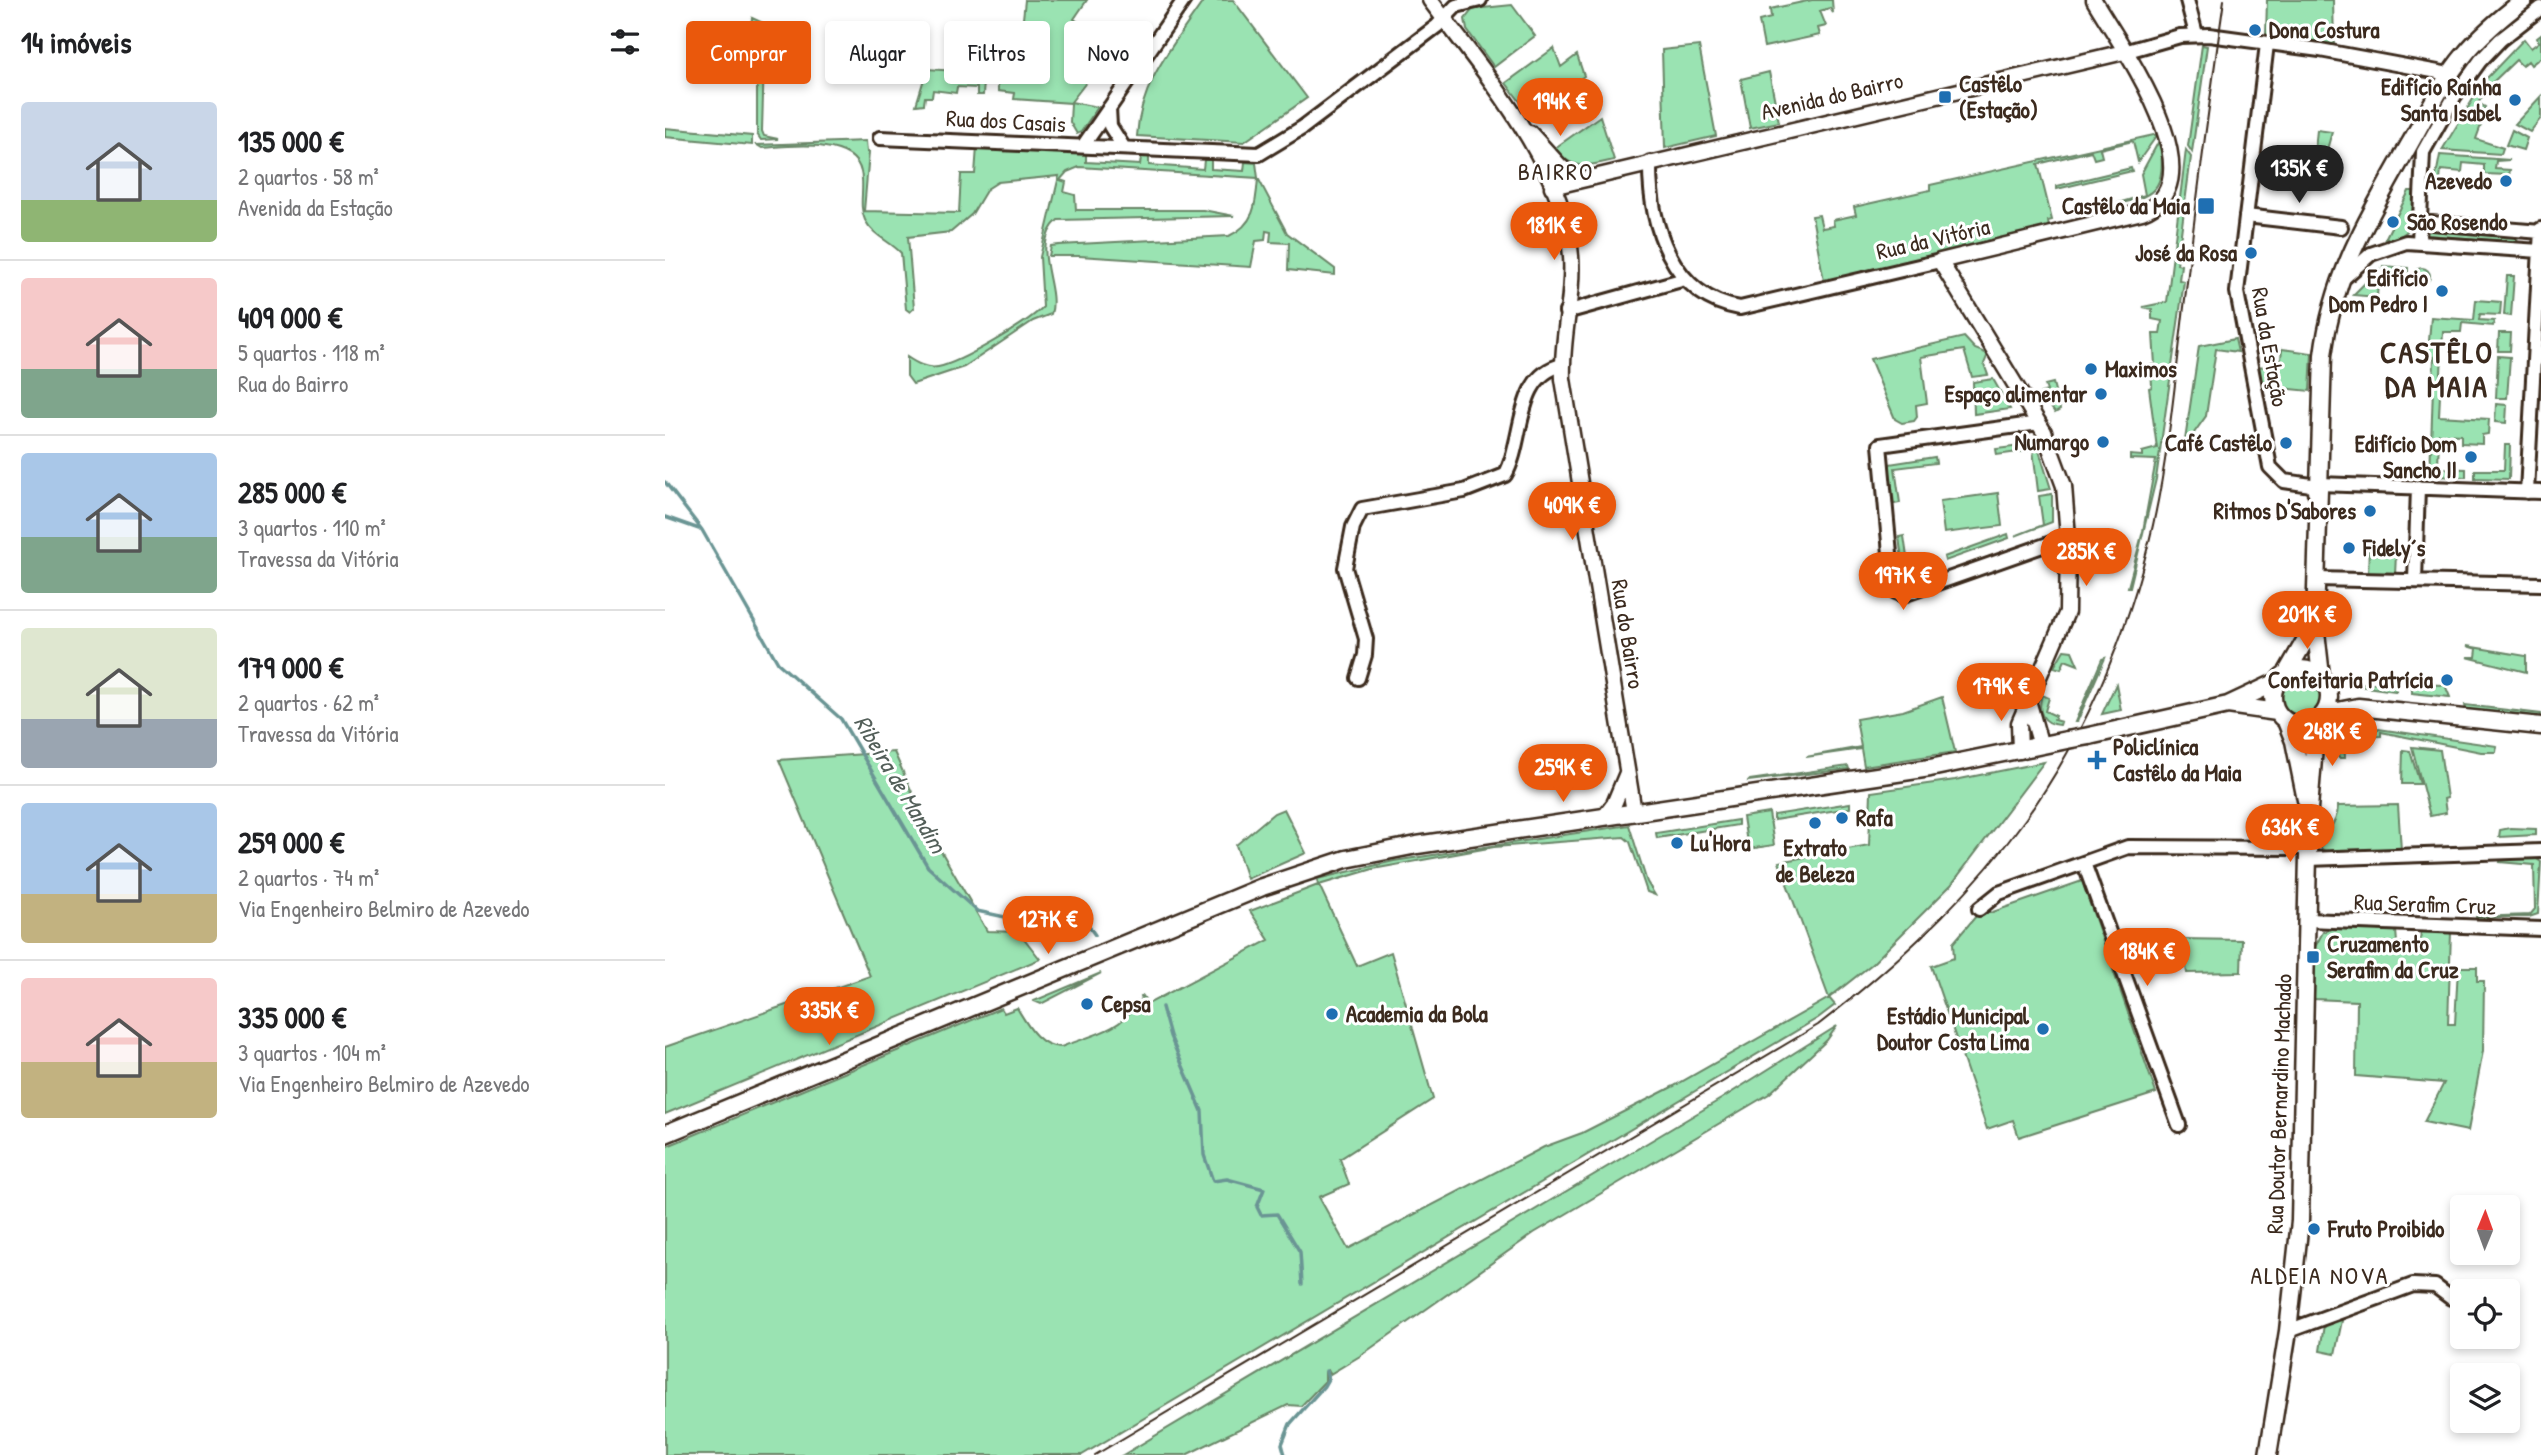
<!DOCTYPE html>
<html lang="pt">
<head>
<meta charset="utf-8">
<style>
  :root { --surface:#fff; --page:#f2f2f2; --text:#202124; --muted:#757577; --line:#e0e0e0; --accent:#ea580c }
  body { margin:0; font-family:"Patrick Hand",sans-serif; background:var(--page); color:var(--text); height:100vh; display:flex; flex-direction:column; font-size:26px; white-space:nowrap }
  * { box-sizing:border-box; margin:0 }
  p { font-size:23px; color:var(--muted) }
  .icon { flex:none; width:38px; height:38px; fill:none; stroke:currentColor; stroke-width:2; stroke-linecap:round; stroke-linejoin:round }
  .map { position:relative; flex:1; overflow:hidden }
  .side { display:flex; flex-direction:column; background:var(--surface); width:665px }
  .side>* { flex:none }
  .top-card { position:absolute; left:21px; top:21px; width:665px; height:63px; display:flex; gap:14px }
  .needle { width:46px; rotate:1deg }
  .tools { position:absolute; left:1785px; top:1195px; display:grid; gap:14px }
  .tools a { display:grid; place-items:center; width:70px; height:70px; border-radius:7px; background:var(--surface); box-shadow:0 4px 10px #0003; font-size:35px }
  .price { position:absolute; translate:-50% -60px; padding:0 16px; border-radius:24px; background:var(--accent); color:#fff; font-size:23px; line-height:46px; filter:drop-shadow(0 2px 4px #0008) }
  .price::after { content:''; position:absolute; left:50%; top:42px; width:21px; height:16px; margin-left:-10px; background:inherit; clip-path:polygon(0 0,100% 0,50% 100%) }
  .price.active { background:#222; color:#fff }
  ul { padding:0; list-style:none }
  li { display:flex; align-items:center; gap:21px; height:175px; padding:0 21px }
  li+li { border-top:2px solid var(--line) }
  li span { display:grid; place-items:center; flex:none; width:196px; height:140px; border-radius:7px; color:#555 }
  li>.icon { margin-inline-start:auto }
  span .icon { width:84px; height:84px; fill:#fffc; stroke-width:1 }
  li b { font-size:30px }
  h2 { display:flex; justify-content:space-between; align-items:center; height:84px; padding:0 21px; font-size:30px }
  .tag { padding:0 24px; border-radius:7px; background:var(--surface); box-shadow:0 4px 10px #0003; font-size:24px; line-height:63px }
  .tag.active { background:var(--accent); color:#fff }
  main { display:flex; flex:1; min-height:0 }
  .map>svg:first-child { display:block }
  .green { fill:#9ae3b2; stroke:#6a8668; stroke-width:2 }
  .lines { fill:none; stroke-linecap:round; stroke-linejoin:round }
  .stream { stroke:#6b9594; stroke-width:3.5 }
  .minor-casing { stroke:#3b2a1e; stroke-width:18 }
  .tertiary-casing { stroke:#3b2a1e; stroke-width:19 }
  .secondary-casing { stroke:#3b2a1e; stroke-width:21 }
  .minor { stroke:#fff; stroke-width:12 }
  .tertiary { stroke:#fff; stroke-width:14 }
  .secondary { stroke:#fff; stroke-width:16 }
  .tram { stroke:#3b2a1e; stroke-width:2 }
  .secondary-bridge-casing { stroke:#3b2a1e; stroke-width:21; stroke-linecap:butt }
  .secondary-bridge { stroke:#fff; stroke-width:16 }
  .poi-dot { fill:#1f6fb2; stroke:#fff; stroke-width:2.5 }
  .labels { text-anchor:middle; stroke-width:6; stroke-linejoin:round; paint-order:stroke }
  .poi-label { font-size:23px; font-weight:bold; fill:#3b2a1e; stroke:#fff; text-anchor:start }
  .street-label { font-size:23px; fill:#3b2a1e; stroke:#fff }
  .neighbourhood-label { font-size:24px; letter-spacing:2px; fill:#3b2a1e; stroke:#fff }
  .water-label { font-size:24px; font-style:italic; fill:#535f59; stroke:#fff }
  .district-label { font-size:30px; font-weight:bold; letter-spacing:2px; fill:#3b2a1e; stroke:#fff }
</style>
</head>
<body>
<main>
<section class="side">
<h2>14 imóveis<svg class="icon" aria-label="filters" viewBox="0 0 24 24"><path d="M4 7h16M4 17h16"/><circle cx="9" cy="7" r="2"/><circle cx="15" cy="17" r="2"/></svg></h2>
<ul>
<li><span style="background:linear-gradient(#c9d6e8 70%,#8fb573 0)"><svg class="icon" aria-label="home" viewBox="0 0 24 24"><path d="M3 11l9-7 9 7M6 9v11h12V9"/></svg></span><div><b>135 000 €</b><p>2 quartos · 58 m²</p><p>Avenida da Estação</p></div></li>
<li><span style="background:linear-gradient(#f6c9c9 65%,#7fa58c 0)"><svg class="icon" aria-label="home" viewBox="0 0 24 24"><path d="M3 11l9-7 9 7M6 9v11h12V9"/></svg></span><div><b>409 000 €</b><p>5 quartos · 118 m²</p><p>Rua do Bairro</p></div></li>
<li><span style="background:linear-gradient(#a9c7e8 60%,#7fa58c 0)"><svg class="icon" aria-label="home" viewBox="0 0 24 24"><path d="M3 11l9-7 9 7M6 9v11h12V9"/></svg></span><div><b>285 000 €</b><p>3 quartos · 110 m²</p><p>Travessa da Vitória</p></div></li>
<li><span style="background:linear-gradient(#dfe7d0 65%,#9aa5b1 0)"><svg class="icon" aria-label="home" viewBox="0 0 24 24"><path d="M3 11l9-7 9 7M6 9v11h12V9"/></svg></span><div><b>179 000 €</b><p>2 quartos · 62 m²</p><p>Travessa da Vitória</p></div></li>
<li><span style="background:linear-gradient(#a9c7e8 65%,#c2b280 0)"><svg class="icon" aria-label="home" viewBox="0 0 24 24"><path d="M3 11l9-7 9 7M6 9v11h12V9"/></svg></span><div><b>259 000 €</b><p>2 quartos · 74 m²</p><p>Via Engenheiro Belmiro de Azevedo</p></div></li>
<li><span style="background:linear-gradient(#f6c9c9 60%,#c2b280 0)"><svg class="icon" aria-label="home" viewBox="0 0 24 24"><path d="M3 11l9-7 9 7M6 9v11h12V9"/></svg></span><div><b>335 000 €</b><p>3 quartos · 104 m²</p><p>Via Engenheiro Belmiro de Azevedo</p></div></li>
</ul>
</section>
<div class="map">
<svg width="1876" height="1455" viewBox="0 0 1876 1455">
  <rect width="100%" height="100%" fill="#fff"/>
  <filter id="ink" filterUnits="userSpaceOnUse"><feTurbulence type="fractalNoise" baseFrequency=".0143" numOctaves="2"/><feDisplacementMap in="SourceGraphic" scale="14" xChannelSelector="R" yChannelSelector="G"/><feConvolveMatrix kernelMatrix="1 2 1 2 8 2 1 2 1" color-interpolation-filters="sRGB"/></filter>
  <g filter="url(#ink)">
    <!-- green -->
    <path class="green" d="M360 0H422L409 19 449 46 406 102 433 107 416 132 412 134 405 122 406 103 349 99 350 93 333 91V82H319L318 95H312V88L292 87 291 93 268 90 267 97H260L259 104 251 105 262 69 352 75Z
      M539 0H568L642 98 579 142 472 136C475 82 510 43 539 0Z
      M1147 0H1167L1168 13 1165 8 1155 11 1161 26 1153 28 1155 35 1099 47 1094 21 1106 18 1105 9Z
      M1602 0H1668L1669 44 1601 35Z
      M847 5 870 36 829 67 802 30 800 19 808 9Z
      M87 18 100 24 97 131 99 136 113 139 96 140 92 134V78L84 36Z
      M1836 25 1839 28 1792 81 1758 142 1754 140 1797 67Z
      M1876 35V57L1866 65 1863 61 1857 66 1851 60 1827 83 1813 103 1820 107 1816 115 1819 117 1811 139 1838 148 1836 154 1777 150 1819 81 1859 39 1866 48 1874 42 1872 38Z
      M1537 45 1542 46 1527 152 1523 146Z
      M1034 46 1051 136 1000 148 997 50Z
      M889 48 896 67 912 55 919 76 866 116 841 83Z
      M1104 72 1114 122 1085 128 1076 79Z
      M1876 96V118L1865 132 1850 124Z
      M935 116 949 160C923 166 907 172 890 148Z
      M0 128 87 136V145L0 137Z
      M1652 130 1667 132 1659 160 1649 159Z
      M1847 130 1862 138 1858 150 1841 145Z
      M1493 134 1473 162 1468 141 1435 149 1437 157 1429 159 1426 151 1373 164 1387 220 1383 221 1384 229 1159 281 1147 216 1154 215 1157 228 1169 226 1168 220 1191 215 1189 207 1265 190V185Z
      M1495 139C1502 195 1489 196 1440 207L1480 195 1476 174Z
      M201 141 202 152H204L199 211 294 213 296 174H310L312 147 421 153V162L475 165 476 157H484V165L538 169 539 160H546V169L579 171 580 162 591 163 593 178 622 233 670 269V275L623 270 624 243 605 242 606 232 601 231 600 240 591 241 586 267 414 256H384L386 246 394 245 564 236C590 224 591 204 593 178L414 167 402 172 395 180 401 182 399 192 410 195 411 210H538L569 216 393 220C364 246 395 287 386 314L368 321 299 367 248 384 242 376V357C251 363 261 369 273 367 295 363 361 324 378 307L375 257 394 176 333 182 322 189 307 214 286 232 243 237 249 308 245 312 241 309 236 253C225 241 208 236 200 220 193 205 200 188 196 172 189 137 123 146 97 148L92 145Z
      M1521 150 1526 157 1512 264 1516 265 1514 280 1519 281 1491 479 1465 587H1463L1478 531 1491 460 1465 459V455L1477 456V452L1492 448 1484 388 1487 387 1486 365H1490L1488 334H1495L1497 321 1487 319V309L1478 307 1502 302Z
      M1775 155 1845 160 1831 161 1830 169 1845 170 1844 175 1819 174V165L1798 163 1797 172 1776 170 1774 192H1768Z
      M1466 168 1467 171 1392 189V186Z
      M1744 191H1749C1746 218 1753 237 1720 239Z
      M1762 230 1853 237 1852 242 1762 235Z
      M1718 266 1743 268 1742 282 1717 280Z
      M1749 276a8 8 0 1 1 16 0a8 8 0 1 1-16 0Z
      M1714 269 1712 297 1688 295Z
      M1842 276H1849L1846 316 1839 315Z
      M1811 300 1836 302 1835 315 1815 314 1814 320 1829 321 1828 326 1797 323 1796 332H1778L1774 416 1824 419 1823 434 1817 435V444L1796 443V435L1774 434 1773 468 1801 469V477L1765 476 1769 357 1763 353 1766 317 1809 320Z
      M1834 333H1846L1845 351H1833Z
      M1299 337 1310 349 1323 354 1319 364 1323 375 1307 377 1299 350 1256 357 1262 403 1251 405 1252 417 1249 421 1237 423 1230 419 1205 359Z
      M1570 339 1573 352 1551 349 1541 416 1519 447 1534 346Z
      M1617 349 1647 353 1645 391 1596 386 1592 366 1615 369Z
      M1833 356 1845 357 1842 398H1831Z
      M1328 379 1345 409 1309 414 1308 382Z
      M1388 383 1395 410 1390 413 1376 393 1382 391 1380 385Z
      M1831 404 1842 405 1841 423 1830 422Z
      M1372 444 1386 489 1373 491 1368 450 1332 455 1331 449Z
      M1840 445H1845L1844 479 1810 478V470H1839Z
      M1270 457 1271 463 1230 468 1235 503 1229 504 1224 464Z
      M1333 493 1337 526 1279 533 1275 501Z
      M1387 494V522L1350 536 1378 525 1374 496Z
      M1343 534 1344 538 1280 561 1279 557Z
      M1239 536 1244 571 1273 563 1239 575 1234 537Z
      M1704 544 1708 545V554H1731L1730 575H1703Z
      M1802 646 1861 656V672L1802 657H1811L1812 649Z
      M1399 650 1407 651 1413 665 1400 660 1396 669 1389 667Z
      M1440 658 1412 722H1410L1437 659Z
      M1615 696a21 21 0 1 1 42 0a21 21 0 1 1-42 0Z
      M1680 683 1731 684V691L1686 685Z
      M1451 684 1456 710 1437 714Z
      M1747 684 1780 685 1785 697 1747 693Z
      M1377 695 1384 698 1380 711 1391 716 1389 720 1396 722 1395 725C1377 724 1372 711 1377 695Z
      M1277 697 1290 752 1199 766 1196 749 1141 757 1196 747 1191 719 1238 711Z
      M1800 705 1876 714V718L1801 711Z
      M1672 723 1832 746 1831 752H1816L1716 732V736L1679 737 1680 758H1674L1660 732 1665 725Z
      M1747 747 1775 750 1782 798 1779 799 1781 813 1765 816Z
      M1738 750 1745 751 1755 784H1737Z
      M229 752 264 830 322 931 354 932 375 959 0 1114V1047L205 976 114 760Z
      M1379 762 1286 885 1207 964 1164 998 1170 1005 1153 1018 417 1455H0V1147L336 1008 339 1013 352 1008C363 1026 374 1047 396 1047 417 1038 462 1030 468 1004L477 1000 476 997 478 996 483 1004 604 940 585 911 653 885 652 879 729 861 964 825 982 882 990 895 982 892 965 842 959 837 829 847 708 869 654 885 692 966 726 952 768 1099 675 1159 684 1184 654 1197 683 1249 879 1147 917 1133 1009 1086 1164 998 1114 862 1204 845 1206 792 1290 780Z
      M1183 766 1184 769 1084 781 1085 780Z
      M1185 803V808L1109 820V815Z
      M1733 805 1736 850 1661 852 1656 848C1658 832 1673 825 1673 806Z
      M619 809 641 853 582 879 571 845 609 813Z
      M1104 813 1109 845 1083 849 1078 817Z
      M1073 820V825L992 838 991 833Z
      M1845 828 1871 829V835L1834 837 1835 830Z
      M1869 857 1876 862 1873 914 1864 917H1810L1865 915 1870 909 1869 865 1835 862 1836 858Z
      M1417 881 1491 1093 1354 1137 1348 1120 1322 1129 1266 966 1289 958 1288 943 1312 915 1314 909 1325 913Z
      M1670 928 1731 930 1732 943H1755L1756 931 1786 932 1783 1024H1790L1793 967H1812V981H1819L1818 1051 1803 1131 1759 1122 1779 1083 1691 1076 1692 1001 1649 999 1650 947 1658 932Z
      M1516 939 1577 940 1576 972 1522 973Z
      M436 973 376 1004 369 1001Z
      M1172 1026 1162 1040 1104 1094 869 1233 695 1356 665 1374 663 1370 660 1372V1381L636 1406 623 1405 521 1455H458L1056 1099Z
      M1679 1311 1670 1354 1655 1351 1660 1318Z"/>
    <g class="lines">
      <!-- stream -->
      <path class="stream" d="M0 482 37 530 113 663 176 719 263 867 312 911 368 923 416 915 430 935
        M0 517 34 529
        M497 1007 505 1036 537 1111 539 1155 548 1181 562 1179 599 1189 592 1207 596 1215 612 1214 635 1252 637 1284
        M620 1455 617 1444 625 1424 659 1386 663 1379 661 1371"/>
      <!-- minor casing -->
      <g class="minor-casing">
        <path id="minor" d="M1522 0 1531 34
          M1602 44 1572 292 1605 467 1619 481 1646 485 1654 500
          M1459 52 1515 36 1544 35 1655 50 1784 74
          M444 108 445 126 459 148
          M215 138 594 154 637 128 772 26 791 6 815 0
          M418 146 519 0
          M985 162C984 223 1006 297 1075 308L1275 261
          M1581 216 1676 227
          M1754 222 1876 232
          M1754 242 1758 152 1789 97 1815 61 1835 40 1876 8
          M1680 277 1706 254 1741 242 1875 251
          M901 312 1020 279
          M1374 423 1215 445 1228 586 1231 592 1238 595 1403 537
          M1654 484 1876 492
          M1862 492 1876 229
          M1651 579 1876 584
          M1750 581 1753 487
          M693 678 700 655 701 639 680 568 688 527 697 509 799 491 840 475C860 441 849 375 898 365
          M1643 859 1876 851
          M1419 863 1514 1125
          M1314 909 1334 893 1463 847 1644 848
          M1642 920 1876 929
          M1623 1331 1748 1285 1770 1286 1786 1298"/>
      </g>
      <!-- tertiary casing -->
      <g class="tertiary-casing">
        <path id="tertiary" d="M765 0C817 70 900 165 906 256 909 297 896 337 898 379L969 812
          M865 133 895 166 911 179
          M887 187 1459 52
          M1364 704 1376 746
          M1355 751 1354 723 1402 612 1403 537 1399 486 1379 432 1275 261 1477 212C1556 182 1453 42 1429 0
          M939 817 949 804 962 773"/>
      </g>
      <!-- secondary casing -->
      <g class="secondary-casing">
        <path id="secondary" d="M1608 697a28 28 0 1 1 56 0a28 28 0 1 1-56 0Z
          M1622 672 1649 625
          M1656 676 1650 623 1658 355C1668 273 1705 215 1744 145 1762 114 1777 81 1800 54 1817 33 1838 16 1859 0
          M1563 705 1612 682
          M1658 714 1693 707 1876 726
          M1621 721 1629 741 1641 800
          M1424 736 1563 705 1612 712
          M0 1134 597 887 681 859 752 845 1265 768 1402 740
          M1603 1455 1623 1331 1635 1221 1644 809 1650 734 1655 718"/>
      </g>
      <!-- minor -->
      <use href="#minor" class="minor"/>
      <!-- tertiary -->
      <use href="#tertiary" class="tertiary"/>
      <!-- secondary -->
      <use href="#secondary" class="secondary"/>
      <!-- tram -->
      <path class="tram" d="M430 1455 1153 1025C1225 969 1286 914 1343 842 1415 751 1463 637 1488 525 1505 448 1511 369 1521 291 1532 194 1545 97 1559 0"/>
      <!-- secondary-bridge casing -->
      <g class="secondary-bridge-casing">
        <path id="secondary-bridge" d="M1402 740 1424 736"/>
      </g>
      <!-- secondary-bridge -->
      <use href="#secondary-bridge" class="secondary-bridge"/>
    </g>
  </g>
  <!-- markers -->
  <g class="poi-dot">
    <circle cx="1590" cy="30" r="7"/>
    <rect x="1273" y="90" width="14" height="14" rx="3.5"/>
    <circle cx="1850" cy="100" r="7"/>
    <circle cx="1841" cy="181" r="7"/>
    <rect x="1532" y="197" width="18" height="18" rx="3.5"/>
    <circle cx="1728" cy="222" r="7"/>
    <circle cx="1586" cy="253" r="7"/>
    <circle cx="1777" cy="291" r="7"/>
    <circle cx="1426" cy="369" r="7"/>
    <circle cx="1436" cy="394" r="7"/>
    <circle cx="1438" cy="442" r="7"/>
    <circle cx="1621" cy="443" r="7"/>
    <circle cx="1806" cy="457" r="7"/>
    <circle cx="1705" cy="511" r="7"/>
    <circle cx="1684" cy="548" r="7"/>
    <circle cx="1782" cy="680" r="7"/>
    <path d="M1428.5 749.5h7v7h7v7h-7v7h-7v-7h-7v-7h7z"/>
    <circle cx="1177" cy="818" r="7"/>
    <circle cx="1150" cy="823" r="7"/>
    <circle cx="1012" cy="843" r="7"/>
    <rect x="1641" y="950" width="14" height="14" rx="3.5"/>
    <circle cx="422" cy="1004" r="7"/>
    <circle cx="667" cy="1014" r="7"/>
    <circle cx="1378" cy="1029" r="7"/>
    <circle cx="1649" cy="1229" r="7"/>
  </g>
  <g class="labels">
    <!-- poi labels -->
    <g class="poi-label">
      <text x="1604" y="38">Dona Costura</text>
      <text x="1294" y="92">Castêlo<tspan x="1294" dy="26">(Estação)</tspan></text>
      <text x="1836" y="95" text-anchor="end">Edifício Raínha<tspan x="1836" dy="26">Santa Isabel</tspan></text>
      <text x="1827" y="189" text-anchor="end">Azevedo</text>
      <text x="1525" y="214" text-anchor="end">Castêlo da Maia</text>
      <text x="1742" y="230">São Rosendo</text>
      <text x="1572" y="261" text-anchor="end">José da Rosa</text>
      <text x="1763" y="286" text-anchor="end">Edifício<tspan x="1763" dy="26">Dom Pedro I</tspan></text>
      <text x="1440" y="377">Maximos</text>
      <text x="1422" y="402" text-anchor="end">Espaço alimentar</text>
      <text x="1424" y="450" text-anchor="end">Numargo</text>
      <text x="1607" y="451" text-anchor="end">Café Castêlo</text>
      <text x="1792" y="452" text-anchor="end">Edifício Dom<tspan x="1792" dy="26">Sancho II</tspan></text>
      <text x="1691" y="519" text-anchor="end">Ritmos D'Sabores</text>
      <text x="1698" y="556">Fidely´s</text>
      <text x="1768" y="688" text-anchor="end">Confeitaria Patrícia</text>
      <text x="1448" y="755">Policlínica<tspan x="1448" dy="26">Castêlo da Maia</tspan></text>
      <text x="1191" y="826">Rafa</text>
      <text x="1026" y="851">Lu'Hora</text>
      <text x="1150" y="856" text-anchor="middle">Extrato<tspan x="1150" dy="26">de Beleza</tspan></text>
      <text x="1662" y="952">Cruzamento<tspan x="1662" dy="26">Serafim da Cruz</tspan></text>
      <text x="436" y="1012">Cepsa</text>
      <text x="681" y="1022">Academia da Bola</text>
      <text x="1364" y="1024" text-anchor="end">Estádio Municipal<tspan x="1364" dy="26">Doutor Costa Lima</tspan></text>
      <text x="1663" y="1237">Fruto Proibido</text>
    </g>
    <!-- street labels -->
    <g class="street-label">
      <text transform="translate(1167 96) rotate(-13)" y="8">Avenida do Bairro</text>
      <text transform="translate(341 121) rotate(3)" y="8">Rua dos Casais</text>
      <text transform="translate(1268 239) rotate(-13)" y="8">Rua da Vitória</text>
      <text transform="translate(1605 347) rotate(80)" y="8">Rua da Estação</text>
      <text transform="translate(963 634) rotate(81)" y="8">Rua do Bairro</text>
      <text transform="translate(1760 904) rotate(2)" y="8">Rua Serafim Cruz</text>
      <text transform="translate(1614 1104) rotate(-88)" y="8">Rua Doutor Bernardino Machado</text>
    </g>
    <!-- neighbourhood labels -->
    <g class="neighbourhood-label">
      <text x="891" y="180">BAIRRO</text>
      <text x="1655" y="1284">ALDEIA NOVA</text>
    </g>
    <!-- water labels -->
    <g class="water-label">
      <text transform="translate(235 784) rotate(59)" y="8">Ribeira de Mandim</text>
    </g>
    <!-- district labels -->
    <g class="district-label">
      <text x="1772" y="363">CASTÊLO<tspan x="1772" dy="34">DA MAIA</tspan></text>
    </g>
  </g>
</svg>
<div class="tools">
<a><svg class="needle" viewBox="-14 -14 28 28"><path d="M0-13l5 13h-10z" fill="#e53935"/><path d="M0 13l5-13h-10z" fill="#757577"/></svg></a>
<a><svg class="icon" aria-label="locate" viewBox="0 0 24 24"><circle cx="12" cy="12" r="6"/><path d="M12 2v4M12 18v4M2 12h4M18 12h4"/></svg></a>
<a><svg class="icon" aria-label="layers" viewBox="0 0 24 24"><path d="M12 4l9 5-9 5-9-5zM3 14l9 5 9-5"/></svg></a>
</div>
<b class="price" style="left:895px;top:138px">194K €</b>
<b class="price active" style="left:1634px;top:205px">135K €</b>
<b class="price" style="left:889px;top:262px">181K €</b>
<b class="price" style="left:907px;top:542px">409K €</b>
<b class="price" style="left:1421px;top:588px">285K €</b>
<b class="price" style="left:1238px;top:612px">197K €</b>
<b class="price" style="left:1642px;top:651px">201K €</b>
<b class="price" style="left:1336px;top:723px">179K €</b>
<b class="price" style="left:1667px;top:768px">248K €</b>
<b class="price" style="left:898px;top:804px">259K €</b>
<b class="price" style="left:1625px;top:864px">636K €</b>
<b class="price" style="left:383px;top:956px">127K €</b>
<b class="price" style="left:1482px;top:988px">184K €</b>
<b class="price" style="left:164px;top:1047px">335K €</b>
<div class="top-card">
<a class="tag active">Comprar</a>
<a class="tag">Alugar</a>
<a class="tag">Filtros</a>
<a class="tag">Novo</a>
</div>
</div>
</main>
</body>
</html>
